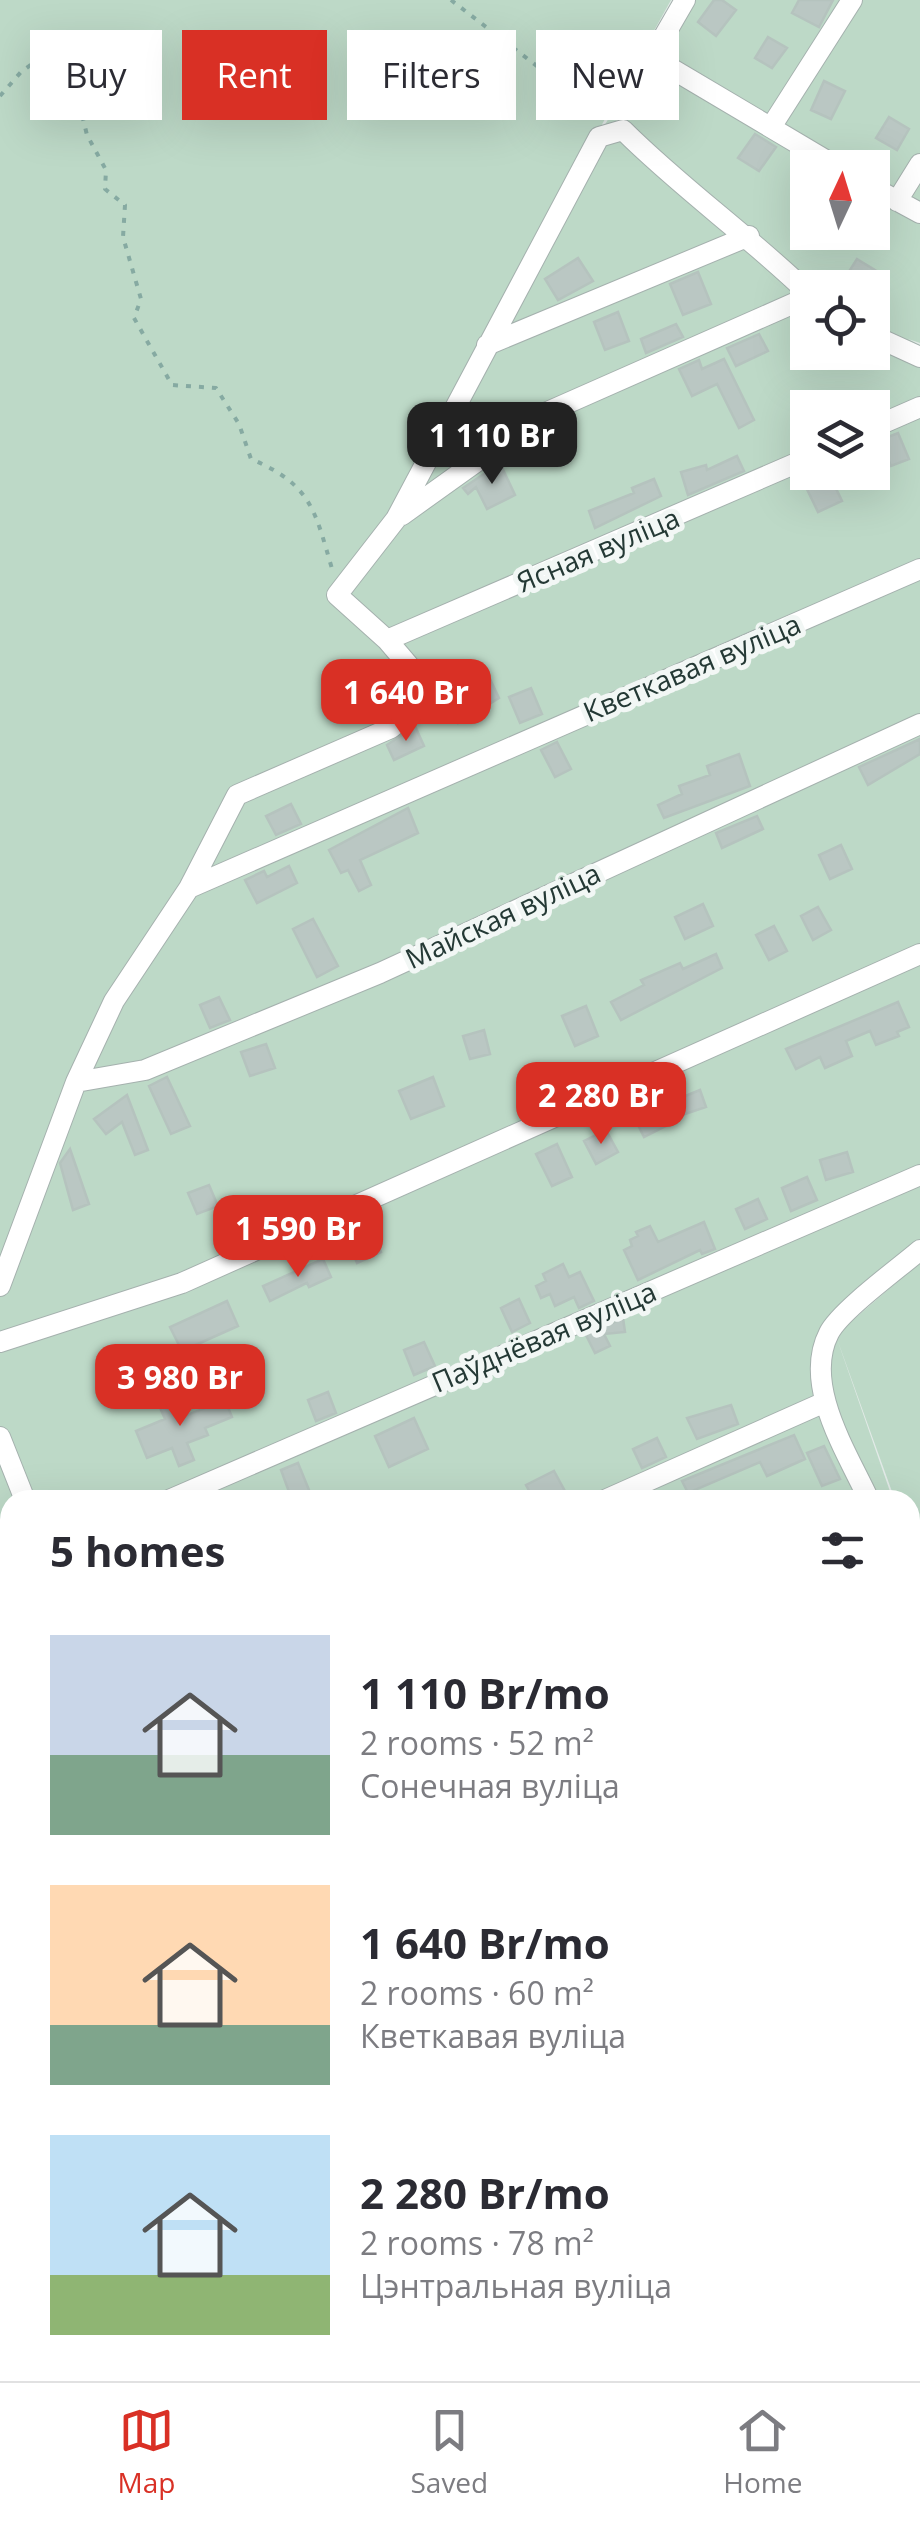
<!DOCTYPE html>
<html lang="en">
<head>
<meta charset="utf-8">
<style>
  :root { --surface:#fff; --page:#f7f7f7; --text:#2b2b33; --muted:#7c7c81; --line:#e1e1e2; --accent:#d93025 }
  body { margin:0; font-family:"Open Sans",sans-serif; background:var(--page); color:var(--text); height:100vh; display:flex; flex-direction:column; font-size:38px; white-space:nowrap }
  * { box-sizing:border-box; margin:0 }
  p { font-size:32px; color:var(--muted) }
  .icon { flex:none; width:55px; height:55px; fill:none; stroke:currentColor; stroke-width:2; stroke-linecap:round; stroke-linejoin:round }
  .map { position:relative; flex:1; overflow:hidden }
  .sheet { position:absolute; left:0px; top:1490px; width:920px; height:892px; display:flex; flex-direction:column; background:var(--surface); border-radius:30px 30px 0 0; box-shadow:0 10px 40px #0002 }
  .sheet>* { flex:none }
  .hud { position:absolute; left:30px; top:30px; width:860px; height:90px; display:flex; gap:20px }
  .needle { width:65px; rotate:4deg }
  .controls { position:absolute; left:790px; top:150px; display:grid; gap:20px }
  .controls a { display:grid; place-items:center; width:100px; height:100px; border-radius:0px; background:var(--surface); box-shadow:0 10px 40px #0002; font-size:50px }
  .price { position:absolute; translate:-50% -85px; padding:0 22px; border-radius:20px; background:var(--accent); color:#fff; font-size:32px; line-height:65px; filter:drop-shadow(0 2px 5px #0008) }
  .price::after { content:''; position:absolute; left:50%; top:60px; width:30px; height:22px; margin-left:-15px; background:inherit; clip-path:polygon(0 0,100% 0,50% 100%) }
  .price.current { background:#222; color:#fff }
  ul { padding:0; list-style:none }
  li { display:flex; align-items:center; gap:30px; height:250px; padding:0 50px }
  li span { display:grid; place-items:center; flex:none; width:280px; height:200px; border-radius:0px; color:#555 }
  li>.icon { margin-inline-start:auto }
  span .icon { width:120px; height:120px; fill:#fffc; stroke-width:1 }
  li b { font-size:42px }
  h2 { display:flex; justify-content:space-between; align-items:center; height:120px; padding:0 50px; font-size:42px }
  .chip { padding:0 35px; border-radius:0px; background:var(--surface); box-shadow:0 10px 40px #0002; font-size:35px; line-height:90px }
  .chip.current { background:var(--accent); color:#fff }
  .tab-bar { display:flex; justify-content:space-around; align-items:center; height:140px; border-top:2px solid var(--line); background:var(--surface); font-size:28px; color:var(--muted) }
  .tab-bar a { display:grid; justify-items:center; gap:5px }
  .tab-bar .current { color:var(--accent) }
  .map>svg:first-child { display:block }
  .green { fill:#bdd9c7; fill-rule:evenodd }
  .building { fill:#bac7c3; stroke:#b5c3be; stroke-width:2.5 }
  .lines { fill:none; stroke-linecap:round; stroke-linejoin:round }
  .minor-casing { stroke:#a5b1ae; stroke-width:22 }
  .path { stroke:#86aaa2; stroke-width:4; stroke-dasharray:5 8; stroke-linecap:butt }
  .minor { stroke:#fff; stroke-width:20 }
  .labels { text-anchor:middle; stroke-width:10; stroke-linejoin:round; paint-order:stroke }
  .street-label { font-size:28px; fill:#243935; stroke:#f2f7f5 }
</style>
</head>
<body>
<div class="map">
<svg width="920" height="2381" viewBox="0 0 920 2381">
  <rect width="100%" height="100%" fill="#e2eae7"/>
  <!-- green -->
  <path class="green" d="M0 0H671L529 256 610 116 623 125 649 46 674 0H920V343L908 339 920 345V1257L845 1327 920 1262V2312L910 2314V1500H895L836 1336 893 1500H10V2372L51 2373 0 2381ZM808 168H872V232H808ZM824 287 872 288V352H808V288ZM808 408H872V472H808Z
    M920 2316V2381H47L84 2372H910V2319Z"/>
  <!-- building -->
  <path class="building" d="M714 0H722L736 10 716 36 698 22Z
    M799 0H833L819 27 792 13Z
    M768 37 787 48 772 68 755 58Z
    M824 81 845 91 831 119 811 110Z
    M889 117 909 129 897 150 876 138Z
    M755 134 776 147 759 171 738 158Z
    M578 258 593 281 558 300 545 279Z
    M857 259 878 272 868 288H852L843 281Z
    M698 272 711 304 683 315 670 284Z
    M618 312 629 341 605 350 594 322Z
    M676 324 683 337 646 353 641 339Z
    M759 334 768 351 736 366 727 348Z
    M724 359 754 420 739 428 717 384 692 396 679 369 699 360 702 369Z
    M898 433 909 459 891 466 880 440Z
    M737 456 744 471 688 495 681 472 706 465 707 470Z
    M500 463 515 495 487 509 476 487 468 494 463 488Z
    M822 472H828L842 501 818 512 803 481Z
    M654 479 661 496 595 528 589 511 634 493 632 488Z
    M491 681 499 698 458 723 444 702 446 698 465 686 468 692Z
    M531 688 542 714 520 723 509 697Z
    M415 726 424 746 394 760 387 745Z
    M920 739V754L868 785 859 767Z
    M557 742 571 769 555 777 541 750Z
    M739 754 750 786 664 818 658 805 682 794 679 786 710 775 707 766Z
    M291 804 301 824 276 835 266 816Z
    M408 808 418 833 360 860 371 885 359 891 348 870 341 873 329 850Z
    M757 816 763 829 722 848 716 833Z
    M841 845 852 869 830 879 819 855Z
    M289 866 297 883 257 903 245 880 264 871 267 877Z
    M703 904 713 926 685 939 675 917Z
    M818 907 831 930 813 940 801 916Z
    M313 919 338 966 317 977 293 929Z
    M774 926 787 951 769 960 756 935Z
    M716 954 722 968 621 1020 611 1002 644 985 641 980 680 963 683 969Z
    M219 997 230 1020 210 1028 200 1005Z
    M898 1002 909 1027 897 1032 899 1036 876 1045 870 1031 846 1041 852 1056 825 1068 820 1057 796 1069 786 1049Z
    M586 1006 598 1036 575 1046 562 1016Z
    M484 1030 490 1054 470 1059 463 1036Z
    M266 1044 275 1068 250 1076 241 1052Z
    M167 1077 190 1126 171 1134 149 1086Z
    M433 1077 444 1106 411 1119 399 1091Z
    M700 1090 706 1107 664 1121 666 1126 644 1137 634 1117Z
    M127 1095 148 1150 135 1155 122 1122 106 1134 94 1119Z
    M606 1130 618 1152 596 1164 584 1141Z
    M557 1144 572 1177 552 1186 536 1154Z
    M70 1149 89 1204 73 1210 60 1163Z
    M847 1152 853 1172 826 1180 820 1160Z
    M807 1177 817 1200 791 1211 782 1188Z
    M209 1185 218 1206 197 1214 188 1193Z
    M758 1199 767 1219 745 1229 736 1209Z
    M704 1222 715 1249 702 1254 700 1250 638 1280 624 1250 632 1246 630 1240 638 1236 636 1232 650 1226 658 1242Z
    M372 1230 381 1252 357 1263 348 1241Z
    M323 1259 331 1277 309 1287 307 1283 270 1301 263 1286Z
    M563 1264 569 1277 580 1272 594 1301 579 1308 574 1297 555 1306 550 1294 541 1298 536 1286 546 1281 543 1274Z
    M519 1299 530 1323 512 1332 501 1308Z
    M227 1301 238 1326 182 1351 170 1327Z
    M623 1318 625 1332 604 1334 610 1346 595 1353 586 1335Z
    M424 1342 435 1366 414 1375 404 1350Z
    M328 1392 336 1413 316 1421 308 1400Z
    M170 1395 180 1418 225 1400 232 1417 205 1428 208 1435 187 1443 194 1460 179 1466 172 1448 147 1458 136 1431 165 1419 157 1401Z
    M731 1405 738 1424 697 1439 687 1418Z
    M414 1418 428 1449 389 1467 375 1436Z
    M794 1435 805 1459 767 1476 760 1462 688 1493 682 1481Z
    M657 1438 666 1457 642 1468 633 1449Z
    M824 1446 840 1479 822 1486 807 1453Z
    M298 1463 311 1495 292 1500 281 1470Z
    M554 1471 566 1493 553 1500H534L526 1485Z"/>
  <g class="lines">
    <!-- minor casing -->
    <g class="minor-casing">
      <path id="minor" d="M685 0 652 57 839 168
        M771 127 852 0
        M872 187 920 213
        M897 201 920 164
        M872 335 920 357
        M487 345 749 236
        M872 428 920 407
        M402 515 543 414 808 297
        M387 640 808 458
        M189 888 920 569
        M76 1082 145 1070 380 973 920 724
        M0 1286 76 1082 114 1001 189 888 237 795 391 728 433 694 387 640 337 595 396 519 599 137 623 130C681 188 748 235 808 293
        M0 1342 182 1283 920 954
        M0 1437 25 1500
        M169 1500 920 1175
        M605 1500 825 1402
        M869 1500C848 1454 802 1385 829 1333 840 1311 899 1268 920 1250
        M910 1589 920 1610
        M910 1738 920 1733
        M910 1852 920 1849
        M910 2050 920 2046
        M910 2219 920 2216
        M383 2372 384 2381
        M98 2381 131 2372"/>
    </g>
    <!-- path -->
    <path class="path" d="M451 0 602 116
      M0 96 21 72 48 52 70 66 87 135 106 170 105 189 125 205 123 237 141 299 134 318 172 385 216 388 239 424 251 459C313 485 315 512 333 572
      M0 2150 10 2147"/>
    <!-- minor -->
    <use href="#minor" class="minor"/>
  </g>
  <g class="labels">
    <!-- street labels -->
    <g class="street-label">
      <text transform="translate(598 550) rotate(-23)" y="10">Ясная вуліца</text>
      <text transform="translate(692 668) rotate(-23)" y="10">Кветкавая вуліца</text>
      <text transform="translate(503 916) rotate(-25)" y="10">Майская вуліца</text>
      <text transform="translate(544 1337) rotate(-23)" y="10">Паўднёвая вуліца</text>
    </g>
  </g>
</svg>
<div class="controls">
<a><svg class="needle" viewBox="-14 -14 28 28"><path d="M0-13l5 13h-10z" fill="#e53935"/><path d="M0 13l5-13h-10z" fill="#7c7c81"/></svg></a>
<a><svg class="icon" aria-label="locate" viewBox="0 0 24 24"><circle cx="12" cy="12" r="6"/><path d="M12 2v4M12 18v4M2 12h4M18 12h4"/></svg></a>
<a><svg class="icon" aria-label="layers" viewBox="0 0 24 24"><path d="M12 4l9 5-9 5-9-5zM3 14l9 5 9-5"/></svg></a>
</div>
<b class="price current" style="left:492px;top:487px">1 110 Br</b>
<b class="price" style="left:406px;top:744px">1 640 Br</b>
<b class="price" style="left:601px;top:1147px">2 280 Br</b>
<b class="price" style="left:298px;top:1280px">1 590 Br</b>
<b class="price" style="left:180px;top:1429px">3 980 Br</b>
<div class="hud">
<a class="chip">Buy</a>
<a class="chip current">Rent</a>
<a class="chip">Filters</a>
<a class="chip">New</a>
</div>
<section class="sheet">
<h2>5 homes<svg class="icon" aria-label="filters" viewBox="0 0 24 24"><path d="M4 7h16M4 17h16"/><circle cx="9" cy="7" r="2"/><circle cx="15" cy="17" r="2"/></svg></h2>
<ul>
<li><span style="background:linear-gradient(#c9d6e8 60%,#7fa58c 0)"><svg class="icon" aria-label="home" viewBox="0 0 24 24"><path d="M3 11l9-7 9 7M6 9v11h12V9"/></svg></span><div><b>1 110 Br/mo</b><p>2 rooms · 52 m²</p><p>Сонечная вуліца</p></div></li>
<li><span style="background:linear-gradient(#ffd9b3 70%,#7fa58c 0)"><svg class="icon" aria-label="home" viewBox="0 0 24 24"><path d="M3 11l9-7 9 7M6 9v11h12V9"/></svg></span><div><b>1 640 Br/mo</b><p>2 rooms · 60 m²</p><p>Кветкавая вуліца</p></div></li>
<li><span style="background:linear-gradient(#bfe0f5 70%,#8fb573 0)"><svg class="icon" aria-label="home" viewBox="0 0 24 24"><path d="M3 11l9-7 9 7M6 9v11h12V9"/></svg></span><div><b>2 280 Br/mo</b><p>2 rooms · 78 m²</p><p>Цэнтральная вуліца</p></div></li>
</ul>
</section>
</div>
<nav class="tab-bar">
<a class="current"><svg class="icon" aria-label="map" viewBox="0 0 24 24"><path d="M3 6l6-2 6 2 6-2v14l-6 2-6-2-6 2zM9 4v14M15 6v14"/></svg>Map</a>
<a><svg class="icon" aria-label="saved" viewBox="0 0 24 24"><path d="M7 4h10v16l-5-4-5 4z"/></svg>Saved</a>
<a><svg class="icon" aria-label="home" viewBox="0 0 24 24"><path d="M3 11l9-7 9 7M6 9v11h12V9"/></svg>Home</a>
</nav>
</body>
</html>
